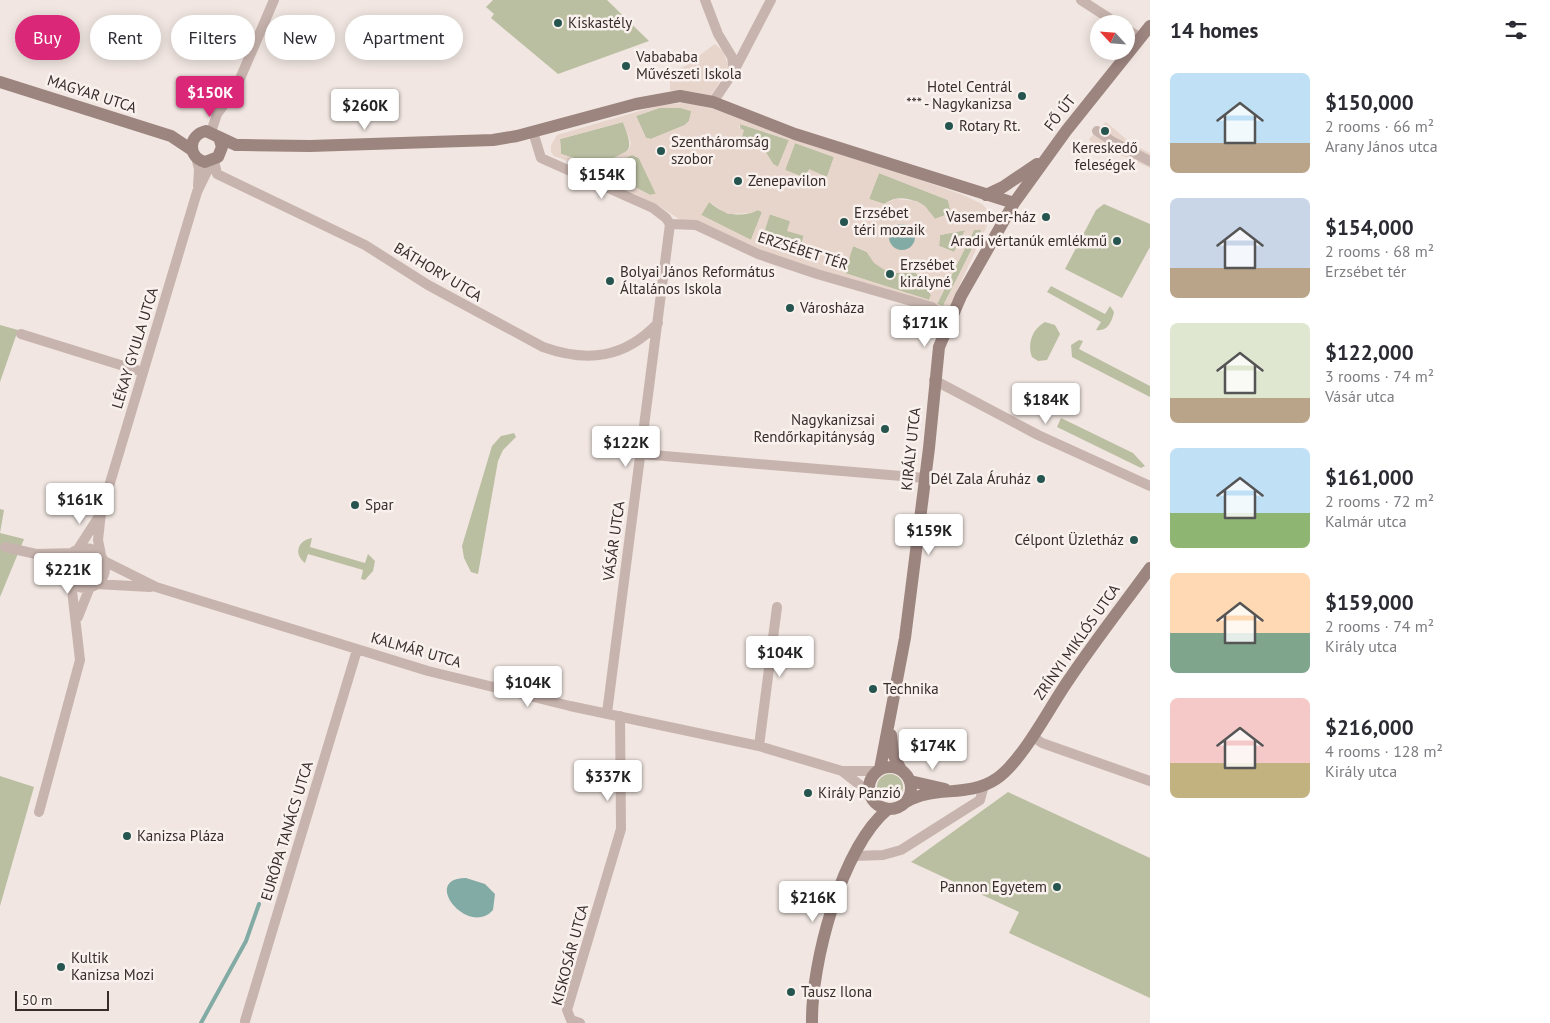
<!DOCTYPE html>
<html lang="en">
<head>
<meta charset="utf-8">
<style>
  :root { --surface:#fff; --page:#f7f7f7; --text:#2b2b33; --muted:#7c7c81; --accent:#db2777 }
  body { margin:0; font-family:"PT Sans",sans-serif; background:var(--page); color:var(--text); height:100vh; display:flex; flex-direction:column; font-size:19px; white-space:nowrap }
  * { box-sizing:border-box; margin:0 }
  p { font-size:16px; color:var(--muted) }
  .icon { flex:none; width:28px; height:28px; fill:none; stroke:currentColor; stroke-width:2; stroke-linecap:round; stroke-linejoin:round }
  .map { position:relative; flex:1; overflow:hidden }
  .panel { display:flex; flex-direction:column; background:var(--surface); width:400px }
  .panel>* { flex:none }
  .hud { position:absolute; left:15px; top:15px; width:475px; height:45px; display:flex; gap:10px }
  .needle { width:32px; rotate:296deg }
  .controls { position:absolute; left:1090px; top:15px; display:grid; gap:10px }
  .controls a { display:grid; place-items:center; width:45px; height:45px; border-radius:50%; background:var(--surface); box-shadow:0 2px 12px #0003; font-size:25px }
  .scale { position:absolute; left:15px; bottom:12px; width:94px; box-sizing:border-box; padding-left:5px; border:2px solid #372d2b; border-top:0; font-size:14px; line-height:18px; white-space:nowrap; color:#372d2b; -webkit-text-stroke:4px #f9f1ed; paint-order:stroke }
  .price { position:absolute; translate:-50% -42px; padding:0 11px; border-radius:5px; background:#fff; color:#222; font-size:16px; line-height:32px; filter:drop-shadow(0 1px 2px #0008) }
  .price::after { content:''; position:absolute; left:50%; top:30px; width:15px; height:11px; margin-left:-8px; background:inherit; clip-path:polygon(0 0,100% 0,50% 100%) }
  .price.selected { background:var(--accent); color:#fff }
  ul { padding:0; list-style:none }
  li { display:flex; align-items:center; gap:15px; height:125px; padding:0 20px }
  li span { display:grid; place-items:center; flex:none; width:140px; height:100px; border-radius:8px; color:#555 }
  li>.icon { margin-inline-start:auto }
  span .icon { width:60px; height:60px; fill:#fffc; stroke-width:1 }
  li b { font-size:21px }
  h2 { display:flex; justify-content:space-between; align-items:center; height:60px; padding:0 20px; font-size:21px }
  .chip { padding:0 18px; border-radius:22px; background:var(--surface); box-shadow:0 2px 12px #0003; font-size:18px; line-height:45px }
  .chip.selected { background:var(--accent); color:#fff }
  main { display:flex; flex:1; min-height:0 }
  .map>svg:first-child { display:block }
  .green { fill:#bbbfa2 }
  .plaza { fill:#e7d4ca; fill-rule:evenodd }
  .water { fill:#83aba5 }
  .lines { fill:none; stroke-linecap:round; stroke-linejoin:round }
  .stream { stroke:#83aba5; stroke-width:4 }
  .street { stroke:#c8b4ae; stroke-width:10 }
  .secondary { stroke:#9c847f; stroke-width:12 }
  .poi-dot { fill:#25554e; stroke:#f9f1ed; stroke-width:2 }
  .labels { text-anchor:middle; stroke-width:5; stroke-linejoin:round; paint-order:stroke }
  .poi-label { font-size:15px; fill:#372d2b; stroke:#f9f1ed; text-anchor:start }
  .street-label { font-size:15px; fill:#372d2b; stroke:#f9f1ed }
</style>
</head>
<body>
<main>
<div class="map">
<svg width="1150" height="1023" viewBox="0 0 1150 1023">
  <rect width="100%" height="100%" fill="#f1e6e1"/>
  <!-- green -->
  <path class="green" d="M493 0H607L649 41 558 74 491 18 494 14 486 7Z
    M659 108H681L692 111 689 121 685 125 651 139 646 138 636 116Z
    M623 122C636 156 629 151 598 166L561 154 560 139Z
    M740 124 789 140 778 167 773 164 763 148 741 141Z
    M795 143 834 157 827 177 805 178 785 170Z
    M632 155 639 158 656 194 650 195 604 171V168Z
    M879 173 948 200 951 213 935 219C923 202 903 191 884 204L869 199Z
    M709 202C723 214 740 219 758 210L762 212 751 240 701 215Z
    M1104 204 1150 224V247L1122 298 1065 269 1096 210Z
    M769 214 790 221 804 235 798 255 760 243Z
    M982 229 943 306 937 304 974 230Z
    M966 230 954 252 939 246 940 235Z
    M853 246 916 273 931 295 929 300 844 273Z
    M1051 286 1105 314 1110 306 1114 312C1112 322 1107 332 1096 330L1101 322 1047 292Z
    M1045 322 1055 325 1060 334 1047 360 1038 361 1032 357C1027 344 1032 329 1045 322Z
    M0 325 18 330 0 382Z
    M1079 340 1083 341 1079 349 1150 386V397L1072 357 1071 345Z
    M1061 418 1133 453 1145 466 1141 468 1057 427Z
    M514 433 516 437 503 450 498 461 478 574 471 572 464 558 462 546 492 446 501 436Z
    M0 509 4 510 0 533 24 539 0 597Z
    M312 538 310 547 365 563 368 554 375 561 373 571 365 580 361 579 363 570 308 554 305 563C293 554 298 540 312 538Z
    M75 568a10 10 0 1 1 20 0a10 10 0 1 1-20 0Z
    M877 787a13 13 0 1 1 26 0a13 13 0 1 1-26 0Z
    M0 776 34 787 0 906Z
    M1008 792 1150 858V998L1009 933 1019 912 911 862Z"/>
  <!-- plaza -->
  <path class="plaza" d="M715 44 723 51 729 67 710 97 670 90V72L685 66Z
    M683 103 712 106 963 195 982 204 989 211 987 226 946 314 750 249 684 222 659 206 581 166 554 156 551 152V145L557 135 660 105ZM659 108H681L691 111 689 121 685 125 651 139 646 138 636 116ZM623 122 631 143 629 149 625 152 598 166 561 154 560 139ZM740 124 789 140 778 167 773 164 763 148 741 141 744 130 739 128ZM795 143 834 157 827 177 809 169 805 178 785 170ZM632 155 639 158 656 194 650 195 604 171V168ZM879 173 948 200 951 213 935 219 925 206 917 201 896 199 884 204 869 199ZM709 202 728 214 751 213 758 210 762 212 751 240 701 215ZM770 214 790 221 787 231 804 236 798 255 761 243ZM965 230 954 252 939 246 940 235ZM974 230H982L943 306 937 304ZM853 246 866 251 874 263 889 273H916L931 295 929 300 845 273Z
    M1106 122 1132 144 1150 153V168L1091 142 1089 139Z"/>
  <!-- water -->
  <path class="water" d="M889 237a13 13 0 1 1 26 0a13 13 0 1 1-26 0Z
    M466 878 485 884 495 894 493 910C468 938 420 878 466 878Z"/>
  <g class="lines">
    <!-- stream -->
    <path class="stream" d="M201 1023 246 941 259 904"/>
    <!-- street -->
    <path class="street" d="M705 0 718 34 732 57 734 71
      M1081 0 1118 24
      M1126 29 1141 38
      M713 102 734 71 771 0
      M1097 131 1113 142 1150 161
      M211 132 217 114 236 88 274 0
      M533 132 541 158 653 208 666 218 670 224
      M196 157 199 169 198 186
      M214 160 217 174 365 245 428 285 543 347C588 363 625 358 658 323
      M670 224 696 225 758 254 817 274 932 307 948 323
      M21 334 143 372
      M934 380 1038 435 1150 486
      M641 454 925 478
      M5 547 36 554 67 577
      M65 568a20 20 0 1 1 40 0a20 20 0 1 1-40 0Z
      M78 549 98 518
      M36 554 72 553
      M101 555 98 540 101 513 197 192 212 161
      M104 561 156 587 428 671 570 706 759 746 842 771H877
      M96 584 150 587
      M78 617 90 587
      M607 713 670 224
      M1032 736 1042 743 1150 781
      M759 746 777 607
      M842 771 869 792
      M39 812 80 660 71 582
      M854 856 883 855 901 850 980 800 984 785
      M245 1021 357 650
      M580 1023 571 1020 567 1010 621 829 620 716"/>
    <!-- secondary -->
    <path class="secondary" d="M0 82 171 136 192 150
      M219 137 222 147 218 157 205 162C187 157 188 135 206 131L236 145H243L310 146 493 140 517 136 636 104 680 96 713 102 795 134 1014 203
      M986 195 1003 187 1037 164
      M891 735 893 754 901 770
      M869 788a21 21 0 1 1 42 0a21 21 0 1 1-42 0Z
      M880 769 905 638 929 448 939 347 961 296 1014 203 1066 131 1150 26
      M910 781 945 789
      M906 802C933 785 968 798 996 779 1023 761 1050 706 1070 678 1095 641 1123 605 1150 568
      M812 1023C811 964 841 848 888 809"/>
  </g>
  <!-- markers -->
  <g class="poi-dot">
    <circle cx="558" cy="23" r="5"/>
    <circle cx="626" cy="66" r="5"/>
    <circle cx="1022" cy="96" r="5"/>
    <circle cx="949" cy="126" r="5"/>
    <circle cx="1105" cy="131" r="5"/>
    <circle cx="661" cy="151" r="5"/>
    <circle cx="738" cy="181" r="5"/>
    <circle cx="1046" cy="217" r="5"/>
    <circle cx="844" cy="222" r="5"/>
    <circle cx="1117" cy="241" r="5"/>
    <circle cx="890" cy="274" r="5"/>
    <circle cx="610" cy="281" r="5"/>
    <circle cx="790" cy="308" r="5"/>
    <circle cx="885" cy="429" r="5"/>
    <circle cx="1041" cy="479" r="5"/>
    <circle cx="355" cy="505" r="5"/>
    <circle cx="1134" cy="540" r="5"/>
    <circle cx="873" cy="689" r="5"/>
    <circle cx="808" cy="793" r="5"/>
    <circle cx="127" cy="836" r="5"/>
    <circle cx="1057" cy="887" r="5"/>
    <circle cx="61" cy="967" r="5"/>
    <circle cx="791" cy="992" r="5"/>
  </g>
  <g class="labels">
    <!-- poi labels -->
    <g class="poi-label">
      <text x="568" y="28">Kiskastély</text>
      <text x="636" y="62">Vabababa<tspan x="636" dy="17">Művészeti Iskola</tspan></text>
      <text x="1012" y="92" text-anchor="end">Hotel Centrál<tspan x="1012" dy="17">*** - Nagykanizsa</tspan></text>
      <text x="959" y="131">Rotary Rt.</text>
      <text x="671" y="147">Szentháromság<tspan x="671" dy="17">szobor</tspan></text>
      <text x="1105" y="153" text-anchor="middle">Kereskedő<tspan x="1105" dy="17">feleségek</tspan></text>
      <text x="748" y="186">Zenepavilon</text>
      <text x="854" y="218">Erzsébet<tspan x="854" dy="17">téri mozaik</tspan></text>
      <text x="1036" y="222" text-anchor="end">Vasember-ház</text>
      <text x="1107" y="246" text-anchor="end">Aradi vértanúk emlékmű</text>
      <text x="900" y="270">Erzsébet<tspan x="900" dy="17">királyné</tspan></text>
      <text x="620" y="277">Bolyai János Református<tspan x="620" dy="17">Általános Iskola</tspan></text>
      <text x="800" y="313">Városháza</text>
      <text x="875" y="425" text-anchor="end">Nagykanizsai<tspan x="875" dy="17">Rendőrkapitányság</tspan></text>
      <text x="1031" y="484" text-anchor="end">Dél Zala Áruház</text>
      <text x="365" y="510">Spar</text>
      <text x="1124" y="545" text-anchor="end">Célpont Üzletház</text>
      <text x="883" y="694">Technika</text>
      <text x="818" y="798">Király Panzió</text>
      <text x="137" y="841">Kanizsa Pláza</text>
      <text x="1047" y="892" text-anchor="end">Pannon Egyetem</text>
      <text x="71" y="963">Kultik<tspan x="71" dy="17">Kanizsa Mozi</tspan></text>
      <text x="801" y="997">Tausz Ilona</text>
    </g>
    <!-- street labels -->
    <g class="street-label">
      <text transform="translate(92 94) rotate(18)" y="5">MAGYAR UTCA</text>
      <text transform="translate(1060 113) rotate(-52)" y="5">FŐ ÚT</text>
      <text transform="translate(803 251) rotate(18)" y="5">ERZSÉBET TÉR</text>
      <text transform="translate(438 272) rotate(31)" y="5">BÁTHORY UTCA</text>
      <text transform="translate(135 348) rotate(-73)" y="5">LÉKAY GYULA UTCA</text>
      <text transform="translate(911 449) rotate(-84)" y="5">KIRÁLY UTCA</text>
      <text transform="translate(614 541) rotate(-82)" y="5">VÁSÁR UTCA</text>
      <text transform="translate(1077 642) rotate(-55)" y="5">ZRÍNYI MIKLÓS UTCA</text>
      <text transform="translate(416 650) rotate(16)" y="5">KALMÁR UTCA</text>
      <text transform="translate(287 831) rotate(-73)" y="5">EURÓPA TANÁCS UTCA</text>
      <text transform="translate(570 955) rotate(-75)" y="5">KISKOSÁR UTCA</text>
    </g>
  </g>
</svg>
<div class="controls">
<a><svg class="needle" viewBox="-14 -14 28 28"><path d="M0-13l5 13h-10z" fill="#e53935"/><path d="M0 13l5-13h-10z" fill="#7c7c81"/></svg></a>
</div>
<div class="scale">50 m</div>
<b class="price selected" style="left:210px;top:118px">$150K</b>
<b class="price" style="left:365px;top:131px">$260K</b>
<b class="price" style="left:602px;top:200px">$154K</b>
<b class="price" style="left:925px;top:348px">$171K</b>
<b class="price" style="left:1046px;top:425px">$184K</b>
<b class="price" style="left:626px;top:468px">$122K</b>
<b class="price" style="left:80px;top:525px">$161K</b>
<b class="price" style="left:929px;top:556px">$159K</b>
<b class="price" style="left:68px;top:595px">$221K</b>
<b class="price" style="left:780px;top:678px">$104K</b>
<b class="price" style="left:528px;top:708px">$104K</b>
<b class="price" style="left:933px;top:771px">$174K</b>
<b class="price" style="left:608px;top:802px">$337K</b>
<b class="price" style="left:813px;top:923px">$216K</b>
<div class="hud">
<a class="chip selected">Buy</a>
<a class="chip">Rent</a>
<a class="chip">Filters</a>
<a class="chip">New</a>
<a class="chip">Apartment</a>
</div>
</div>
<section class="panel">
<h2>14 homes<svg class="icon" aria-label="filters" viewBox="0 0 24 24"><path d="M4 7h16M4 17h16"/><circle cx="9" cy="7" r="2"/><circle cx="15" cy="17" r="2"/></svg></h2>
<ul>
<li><span style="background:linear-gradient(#bfe0f5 70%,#b9a48a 0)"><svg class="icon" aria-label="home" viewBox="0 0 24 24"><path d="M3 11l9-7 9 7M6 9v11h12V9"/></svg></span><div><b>$150,000</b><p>2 rooms · 66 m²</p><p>Arany János utca</p></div></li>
<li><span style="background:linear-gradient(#c9d6e8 70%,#b9a48a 0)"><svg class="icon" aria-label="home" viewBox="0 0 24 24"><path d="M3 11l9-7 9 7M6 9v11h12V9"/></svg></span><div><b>$154,000</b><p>2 rooms · 68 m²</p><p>Erzsébet tér</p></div></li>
<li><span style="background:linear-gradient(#dfe7d0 75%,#b9a48a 0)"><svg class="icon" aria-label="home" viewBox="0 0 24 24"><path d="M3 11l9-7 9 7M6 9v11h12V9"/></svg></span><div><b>$122,000</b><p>3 rooms · 74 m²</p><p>Vásár utca</p></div></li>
<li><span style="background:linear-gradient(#bfe0f5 65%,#8fb573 0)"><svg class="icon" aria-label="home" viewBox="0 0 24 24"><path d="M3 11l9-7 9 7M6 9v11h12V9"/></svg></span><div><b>$161,000</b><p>2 rooms · 72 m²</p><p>Kalmár utca</p></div></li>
<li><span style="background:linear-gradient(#ffd9b3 60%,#7fa58c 0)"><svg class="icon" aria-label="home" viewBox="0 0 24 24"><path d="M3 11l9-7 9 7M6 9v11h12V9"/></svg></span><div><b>$159,000</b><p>2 rooms · 74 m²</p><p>Király utca</p></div></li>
<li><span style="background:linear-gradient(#f6c9c9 65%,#c2b280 0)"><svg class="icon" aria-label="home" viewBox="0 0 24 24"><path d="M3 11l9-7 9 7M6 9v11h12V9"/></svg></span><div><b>$216,000</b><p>4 rooms · 128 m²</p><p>Király utca</p></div></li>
</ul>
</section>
</main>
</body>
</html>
